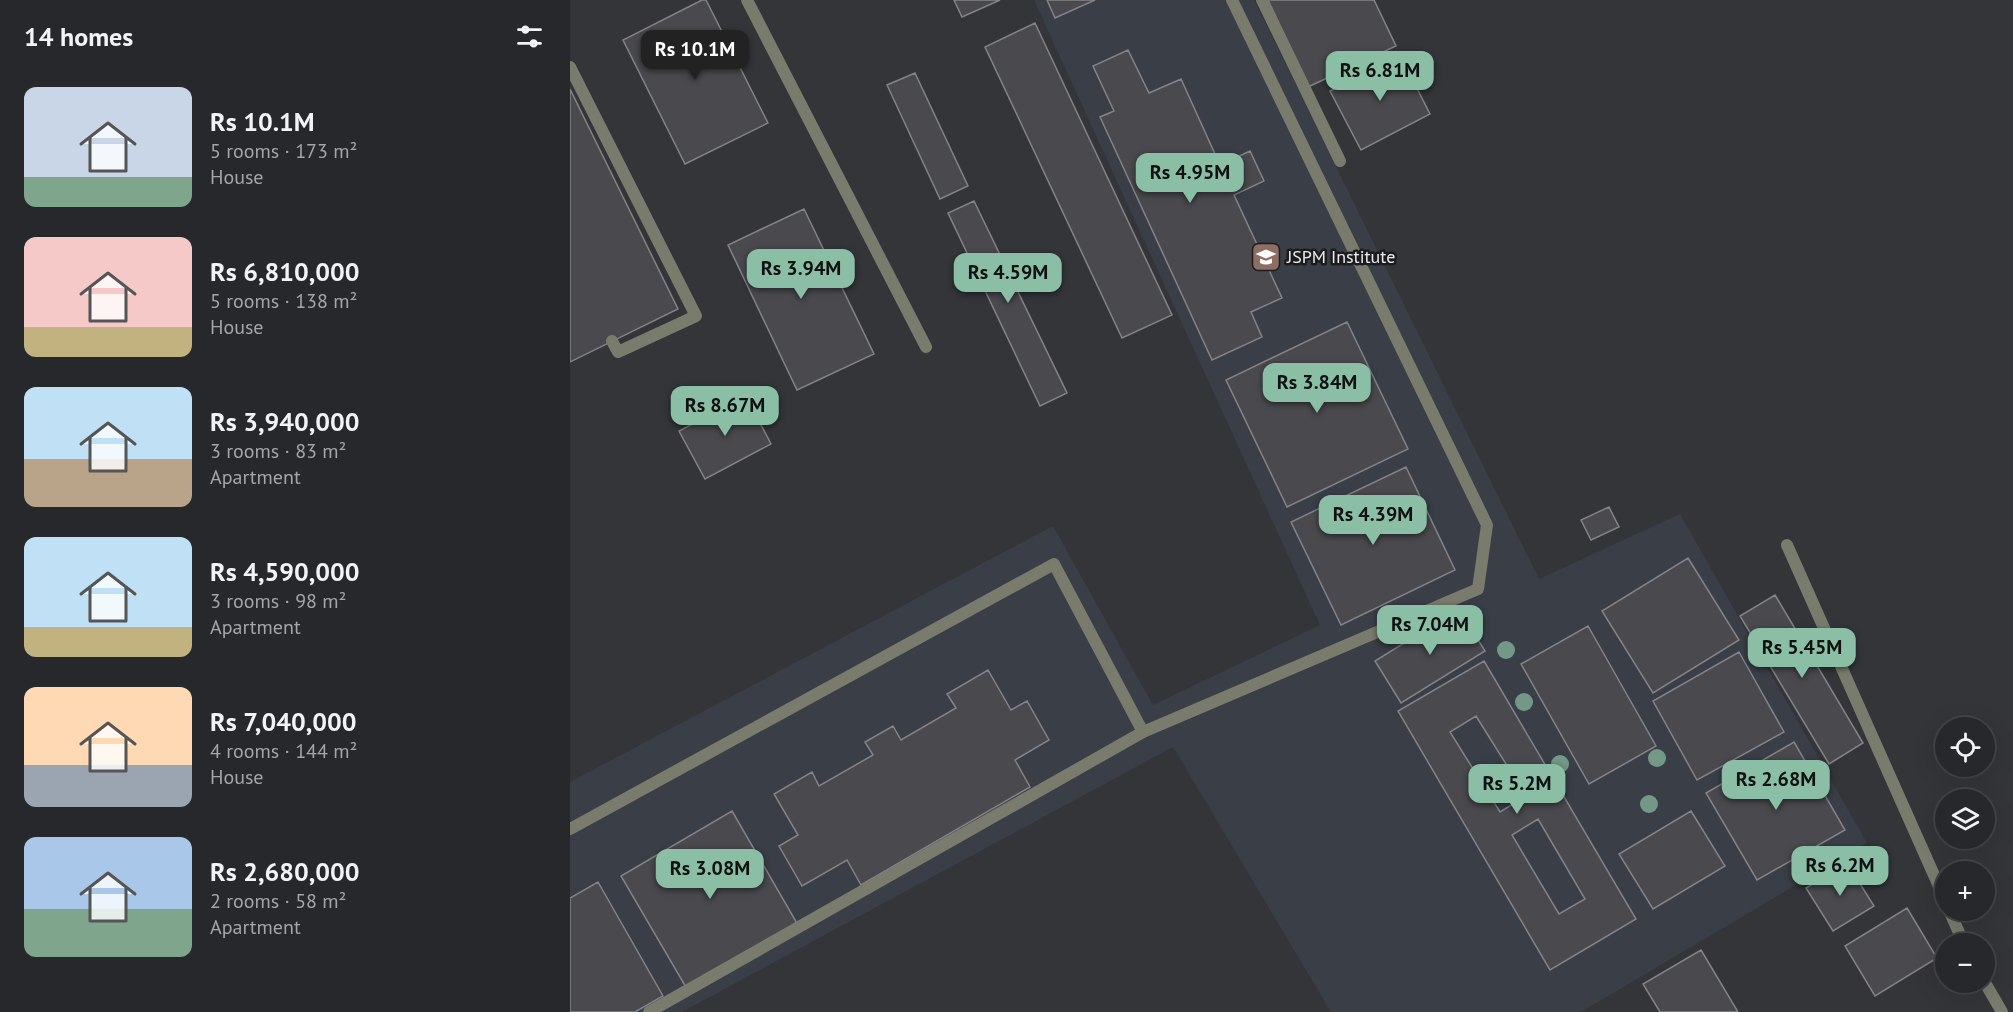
<!DOCTYPE html>
<html lang="en">
<head>
<meta charset="utf-8">
<style>
  :root { --surface:#26282b; --page:#2e3033; --text:#f1f3f6; --muted:#a4a6a9; --line:#424447; --accent:#8abfa5 }
  body { margin:0; font-family:"PT Sans",sans-serif; background:var(--page); color:var(--text); height:100vh; display:flex; flex-direction:column; font-size:22px; white-space:nowrap }
  * { box-sizing:border-box; margin:0 }
  p { font-size:20px; color:var(--muted) }
  .icon { flex:none; width:33px; height:33px; fill:none; stroke:currentColor; stroke-width:2; stroke-linecap:round; stroke-linejoin:round }
  .map { position:relative; flex:1; overflow:hidden }
  .details { display:flex; flex-direction:column; background:var(--surface); width:570px }
  .details>* { flex:none }
  .controls { position:absolute; left:1365px; top:717px; display:grid; gap:12px }
  .controls a { display:grid; place-items:center; width:60px; height:60px; border-radius:50%; background:var(--surface); box-shadow:0 6px 24px #0002,0 0 0 2px var(--line); font-size:30px }
  .price { position:absolute; translate:-50% -51px; padding:0 14px; border-radius:12px; background:var(--accent); color:#111; font-size:20px; line-height:39px; filter:drop-shadow(0 2px 3px #0008) }
  .price::after { content:''; position:absolute; left:50%; top:36px; width:18px; height:14px; margin-left:-9px; background:inherit; clip-path:polygon(0 0,100% 0,50% 100%) }
  .price.selected { background:#222; color:#fff }
  ul { padding:0; list-style:none }
  li { display:flex; align-items:center; gap:18px; height:150px; padding:0 24px }
  li span { display:grid; place-items:center; flex:none; width:168px; height:120px; border-radius:12px; color:#555 }
  li>.icon { margin-inline-start:auto }
  span .icon { width:72px; height:72px; fill:#fffc; stroke-width:1 }
  li b { font-size:26px }
  h2 { display:flex; justify-content:space-between; align-items:center; height:72px; padding:0 24px; font-size:26px }
  main { display:flex; flex:1; min-height:0 }
  .map>svg:first-child { display:block }
  .built { fill:#3a3e47 }
  .building { fill:#49494e; stroke:#838388; stroke-width:1.5; fill-rule:evenodd }
  .lines { fill:none; stroke-linecap:round; stroke-linejoin:round }
  .service { stroke:#797c6d; stroke-width:12 }
  .minor { stroke:#797c6d; stroke-width:12 }
  .tree { fill:#739887 }
  .labels { text-anchor:middle; stroke-width:5; stroke-linejoin:round; paint-order:stroke }
  .poi-label { font-size:18px; fill:#ecedf0; stroke:#1c1c1e; text-anchor:start }
</style>
</head>
<body>
<main>
<section class="details">
<h2>14 homes<svg class="icon" aria-label="filters" viewBox="0 0 24 24"><path d="M4 7h16M4 17h16"/><circle cx="9" cy="7" r="2"/><circle cx="15" cy="17" r="2"/></svg></h2>
<ul>
<li><span style="background:linear-gradient(#c9d6e8 75%,#7fa58c 0)"><svg class="icon" aria-label="home" viewBox="0 0 24 24"><path d="M3 11l9-7 9 7M6 9v11h12V9"/></svg></span><div><b>Rs 10.1M</b><p>5 rooms · 173 m²</p><p>House</p></div></li>
<li><span style="background:linear-gradient(#f6c9c9 75%,#c2b280 0)"><svg class="icon" aria-label="home" viewBox="0 0 24 24"><path d="M3 11l9-7 9 7M6 9v11h12V9"/></svg></span><div><b>Rs 6,810,000</b><p>5 rooms · 138 m²</p><p>House</p></div></li>
<li><span style="background:linear-gradient(#bfe0f5 60%,#b9a48a 0)"><svg class="icon" aria-label="home" viewBox="0 0 24 24"><path d="M3 11l9-7 9 7M6 9v11h12V9"/></svg></span><div><b>Rs 3,940,000</b><p>3 rooms · 83 m²</p><p>Apartment</p></div></li>
<li><span style="background:linear-gradient(#bfe0f5 75%,#c2b280 0)"><svg class="icon" aria-label="home" viewBox="0 0 24 24"><path d="M3 11l9-7 9 7M6 9v11h12V9"/></svg></span><div><b>Rs 4,590,000</b><p>3 rooms · 98 m²</p><p>Apartment</p></div></li>
<li><span style="background:linear-gradient(#ffd9b3 65%,#9aa5b1 0)"><svg class="icon" aria-label="home" viewBox="0 0 24 24"><path d="M3 11l9-7 9 7M6 9v11h12V9"/></svg></span><div><b>Rs 7,040,000</b><p>4 rooms · 144 m²</p><p>House</p></div></li>
<li><span style="background:linear-gradient(#a9c7e8 60%,#7fa58c 0)"><svg class="icon" aria-label="home" viewBox="0 0 24 24"><path d="M3 11l9-7 9 7M6 9v11h12V9"/></svg></span><div><b>Rs 2,680,000</b><p>2 rooms · 58 m²</p><p>Apartment</p></div></li>
</ul>
</section>
<div class="map">
<svg width="1443" height="1012" viewBox="0 0 1443 1012">
  <rect width="100%" height="100%" fill="#333539"/>
  <!-- built -->
  <path class="built" d="M464 0H684L969 579 1110 514 1297 843 1011 1012H761L603 747 112 1012H0V782L483 526 583 705 750 625Z"/>
  <!-- building -->
  <path class="building" d="M132 0H136L198 123 115 164 53 40Z
    M384 0H430L392 17Z
    M477 0H525L485 18Z
    M698 0H804L826 46 738 87Z
    M465 23 602 315 552 338 415 47Z
    M558 50 579 93 611 79 650 165 680 151 694 181 664 195 712 298 681 312 692 337 642 360 530 117 544 111 523 66Z
    M830 55 860 114 791 150 760 91Z
    M345 73 398 186 370 199 317 85Z
    M0 89 108 309 0 362Z
    M404 201 497 393 470 406 378 213Z
    M234 209 304 354 227 390 158 245Z
    M777 322 838 449 717 507 656 380Z
    M176 396 201 444 135 479 109 431Z
    M836 467 885 570 771 625 721 522Z
    M1039 507 1049 527 1021 540 1011 520Z
    M1118 558 1169 640 1083 693 1032 611Z
    M1205 595 1293 743 1259 764 1170 616Z
    M889 609 915 651 831 703 805 661Z
    M1018 626 1086 746 1019 784 951 664Z
    M1169 652 1214 732 1127 780 1083 701Z
    M914 661 1066 919 980 970 828 711ZM906 716 956 796 930 812 880 732ZM968 819 1015 899 989 914 942 835Z
    M418 670 441 710 457 701 479 740 445 760 460 787 291 885 277 860 232 886 209 846 228 835 204 794 242 772 249 786 303 755 295 742 323 726 331 740 386 708 377 694Z
    M1224 742 1275 830 1187 880 1136 793Z
    M162 811 228 925 117 989 51 876Z
    M1121 811 1155 866 1083 909 1049 854Z
    M1277 863 1304 906 1263 931 1236 888Z
    M28 882 93 996 65 1012H0V898Z
    M1337 908 1367 958 1305 996 1275 946Z
    M1131 950 1168 1012H1090L1073 984Z"/>
  <g class="lines">
    <!-- service -->
    <path class="service" d="M177 0 356 347
      M0 67 126 316 48 352 42 341
      M0 829 484 564 573 732 908 589 917 525 662 0
      M79 1012 573 732"/>
    <!-- minor -->
    <path class="minor" d="M692 0 770 161
      M1217 545 1376 902
      M1379 910 1394 944
      M1414 981 1432 1012"/>
  </g>
  <!-- trees -->
  <g class="tree">
    <circle cx="936" cy="650" r="9"/>
    <circle cx="954" cy="702" r="9"/>
    <circle cx="1087" cy="758" r="9"/>
    <circle cx="990" cy="764" r="9"/>
    <circle cx="1079" cy="804" r="9"/>
  </g>
  <!-- icons -->
  <defs>
    <g id="university-square" transform="scale(1.5)"><rect x="-9" y="-9" width="18" height="18" rx="4" fill="#8d6e63" stroke="#1c1c1e"/><path d="M0-5L7-2L0 1L-7-2ZM-4 1L0 2.5L4 1V4Q0 6-4 4Z" fill="#fff"/></g>
  </defs>
  <g fill-rule="evenodd">
    <use href="#university-square" x="696" y="257"/>
  </g>
  <g class="labels">
    <!-- poi labels -->
    <g class="poi-label">
      <text x="717" y="263">JSPM Institute</text>
    </g>
  </g>
</svg>
<div class="controls">
<a><svg class="icon" aria-label="locate" viewBox="0 0 24 24"><circle cx="12" cy="12" r="6"/><path d="M12 2v4M12 18v4M2 12h4M18 12h4"/></svg></a>
<a><svg class="icon" aria-label="layers" viewBox="0 0 24 24"><path d="M12 4l9 5-9 5-9-5zM3 14l9 5 9-5"/></svg></a>
<a>+</a>
<a>−</a>
</div>
<b class="price selected" style="left:125px;top:81px">Rs 10.1M</b>
<b class="price" style="left:810px;top:102px">Rs 6.81M</b>
<b class="price" style="left:620px;top:204px">Rs 4.95M</b>
<b class="price" style="left:231px;top:300px">Rs 3.94M</b>
<b class="price" style="left:438px;top:304px">Rs 4.59M</b>
<b class="price" style="left:747px;top:414px">Rs 3.84M</b>
<b class="price" style="left:155px;top:437px">Rs 8.67M</b>
<b class="price" style="left:803px;top:546px">Rs 4.39M</b>
<b class="price" style="left:860px;top:656px">Rs 7.04M</b>
<b class="price" style="left:1232px;top:679px">Rs 5.45M</b>
<b class="price" style="left:1206px;top:811px">Rs 2.68M</b>
<b class="price" style="left:947px;top:815px">Rs 5.2M</b>
<b class="price" style="left:1270px;top:897px">Rs 6.2M</b>
<b class="price" style="left:140px;top:900px">Rs 3.08M</b>
</div>
</main>
</body>
</html>
